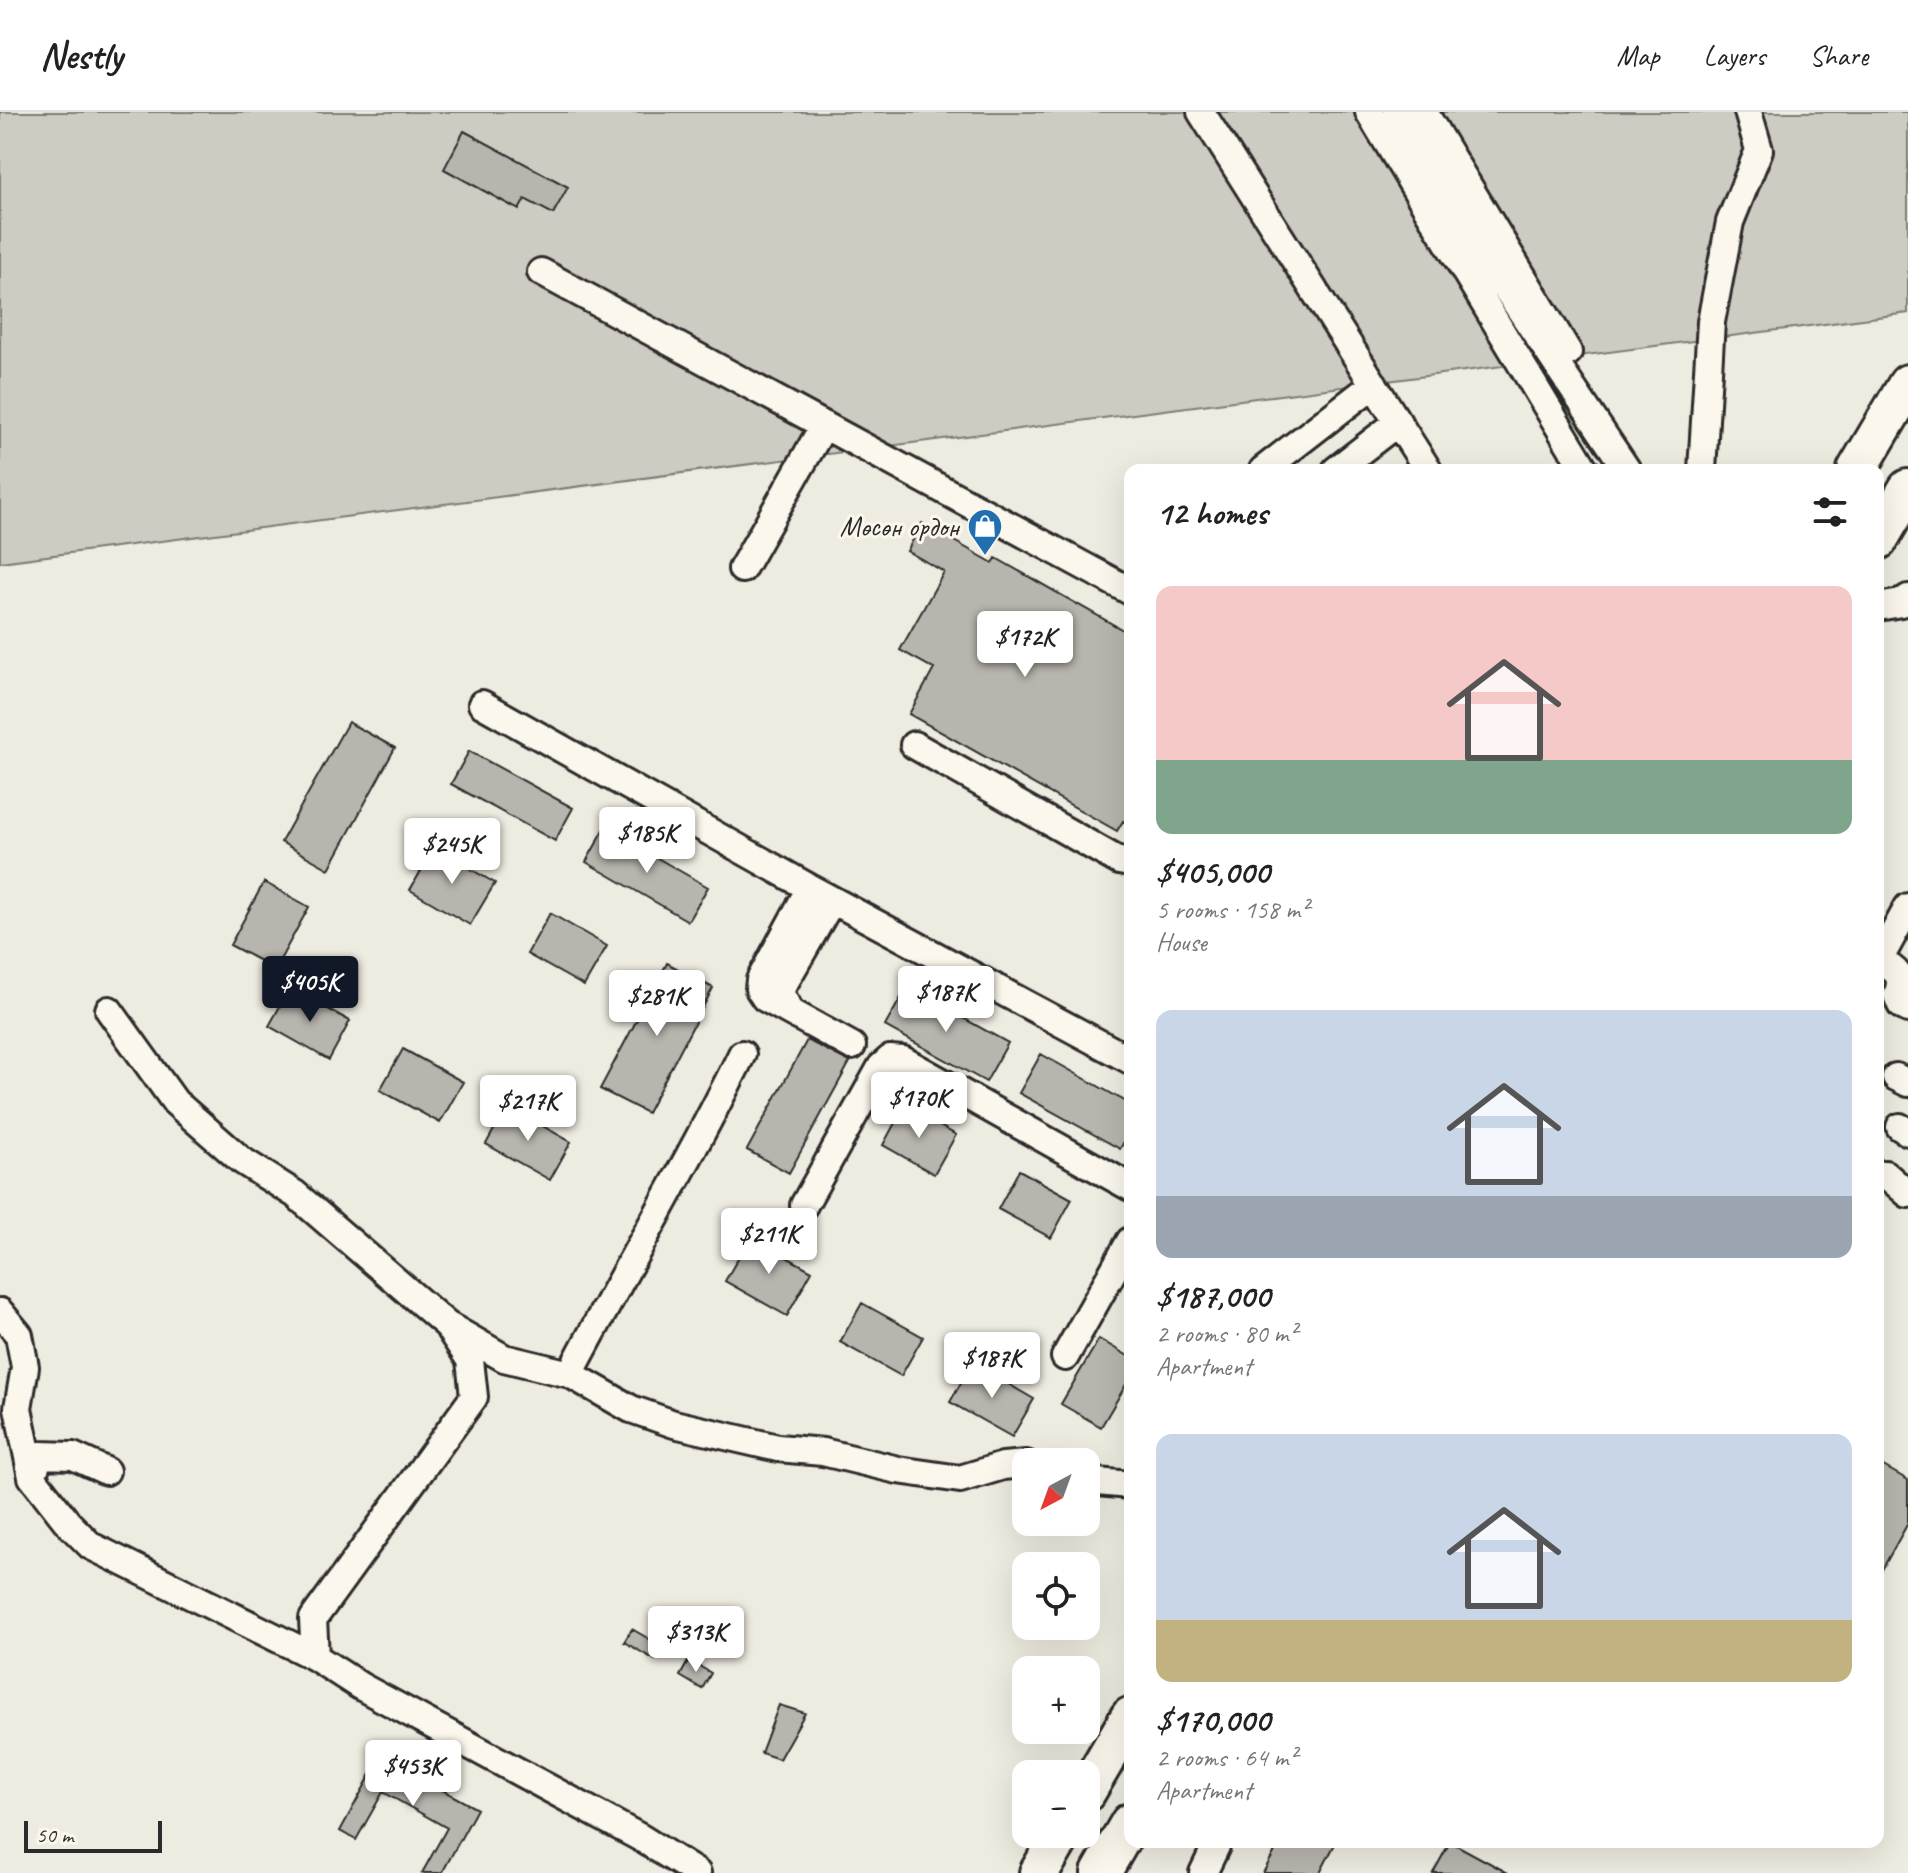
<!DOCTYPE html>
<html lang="en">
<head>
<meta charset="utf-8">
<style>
  :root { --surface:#fff; --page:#f2f2f2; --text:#222; --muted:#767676; --line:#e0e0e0; --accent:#111827 }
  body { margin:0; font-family:Caveat,sans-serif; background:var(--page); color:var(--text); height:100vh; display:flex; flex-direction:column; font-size:30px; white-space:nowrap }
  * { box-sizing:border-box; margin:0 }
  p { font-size:26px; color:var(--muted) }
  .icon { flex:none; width:44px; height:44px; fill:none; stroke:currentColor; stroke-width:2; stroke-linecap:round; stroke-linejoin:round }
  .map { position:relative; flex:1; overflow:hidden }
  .sheet { position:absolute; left:1124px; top:352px; width:760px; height:1384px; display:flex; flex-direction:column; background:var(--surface); border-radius:16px; box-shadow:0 8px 32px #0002 }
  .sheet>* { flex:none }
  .needle { width:52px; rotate:221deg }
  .buttons { position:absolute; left:1012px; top:1336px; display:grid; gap:16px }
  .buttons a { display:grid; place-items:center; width:88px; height:88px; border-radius:16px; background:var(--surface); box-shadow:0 8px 32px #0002; font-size:40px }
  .scale { position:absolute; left:24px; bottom:20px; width:138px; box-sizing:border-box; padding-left:8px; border:4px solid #2b2b2b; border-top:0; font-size:22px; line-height:28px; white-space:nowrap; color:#2b2b2b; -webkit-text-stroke:6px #fbf7ec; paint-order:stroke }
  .price { position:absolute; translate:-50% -68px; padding:0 18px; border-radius:8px; background:#fff; color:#222; font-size:26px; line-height:52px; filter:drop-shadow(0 2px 4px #0008) }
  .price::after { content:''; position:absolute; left:50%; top:48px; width:24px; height:18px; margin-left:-12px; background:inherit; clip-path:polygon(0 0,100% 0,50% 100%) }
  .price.current { background:var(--accent); color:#fff }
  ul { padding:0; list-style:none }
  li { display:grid; align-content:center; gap:16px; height:424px; padding:0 32px }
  li span { display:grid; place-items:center; height:248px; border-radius:16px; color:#555 }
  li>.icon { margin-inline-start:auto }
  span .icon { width:144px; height:144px; fill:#fffc; stroke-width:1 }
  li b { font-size:34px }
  h2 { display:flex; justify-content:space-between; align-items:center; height:96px; padding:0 32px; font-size:34px }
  header { display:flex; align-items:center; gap:48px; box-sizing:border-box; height:112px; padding:0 40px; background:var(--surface); border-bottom:2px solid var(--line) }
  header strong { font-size:38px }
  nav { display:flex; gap:44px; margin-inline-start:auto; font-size:28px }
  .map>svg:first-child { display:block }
  .green { fill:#cecbc2; stroke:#7c7b76; stroke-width:2 }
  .building { fill:#b8b5ae; stroke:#2b2b2b; stroke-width:2 }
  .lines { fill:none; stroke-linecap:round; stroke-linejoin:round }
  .minor-casing { stroke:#2b2b2b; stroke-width:32 }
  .highway-casing { stroke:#2b2b2b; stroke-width:44 }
  .minor { stroke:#fbf7ec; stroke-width:26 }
  .highway { stroke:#fbf7ec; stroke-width:38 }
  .labels { text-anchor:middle; stroke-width:6; stroke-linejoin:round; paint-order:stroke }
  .poi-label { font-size:28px; fill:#2b2b2b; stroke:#fbf7ec; text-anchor:end }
</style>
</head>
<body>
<header>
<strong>Nestly</strong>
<nav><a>Map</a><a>Layers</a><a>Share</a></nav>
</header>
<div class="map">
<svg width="1908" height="1761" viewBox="0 0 1908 1761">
  <rect width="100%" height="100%" fill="#eeebe0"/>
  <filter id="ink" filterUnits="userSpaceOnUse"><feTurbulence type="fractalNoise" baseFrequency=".0125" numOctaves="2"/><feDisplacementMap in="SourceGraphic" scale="16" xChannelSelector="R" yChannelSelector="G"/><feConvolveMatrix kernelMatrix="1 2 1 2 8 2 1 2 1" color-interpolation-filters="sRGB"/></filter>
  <g filter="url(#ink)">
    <!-- green -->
    <path class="green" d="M0 0H1908V201L0 450Z"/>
    <!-- building -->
    <path class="building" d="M464 19 568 75 553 102 525 87 519 98 444 57Z
      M922 411 993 451 996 446 1130 522V713L1123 709 1117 719 909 602 934 557 900 538 944 460 907 439Z
      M348 610 395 636 329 757 281 730Z
      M469 639 573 696 555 729 451 672Z
      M605 716 708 775 688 809 586 750Z
      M434 736 495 771 470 813 410 778Z
      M264 770 309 795 275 857 230 833Z
      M550 801 607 834 584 874 527 842Z
      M667 851 713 876 647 1001 600 977Z
      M907 875 1008 931 986 970 885 914Z
      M290 876 350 909 329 948 269 914Z
      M807 928 850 950 789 1061 747 1038Z
      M403 937 463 970 440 1011 380 978Z
      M1041 942 1130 992V1019L1120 1037 1019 981Z
      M507 994 571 1030 550 1068 486 1032Z
      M904 994 956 1023 934 1062 883 1033Z
      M1019 1058 1072 1087 1051 1126 998 1097Z
      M750 1125 812 1159 787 1204 725 1169Z
      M862 1191 923 1225 901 1264 840 1230Z
      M1099 1227 1130 1245V1266L1101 1315 1061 1292Z
      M972 1251 1034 1287 1012 1325 950 1290Z
      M1878 1351 1908 1368V1411L1878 1465Z
      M632 1517 663 1535 655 1548 624 1530Z
      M689 1548 711 1561 702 1577 680 1564Z
      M779 1593 805 1601 779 1647 761 1641Z
      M381 1644 477 1697 442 1761H422L447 1716 383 1680 356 1728 340 1719Z
      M1280 1730H1336L1320 1761H1263Z
      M1450 1730H1451L1508 1761H1433Z"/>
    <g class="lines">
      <!-- minor casing -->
      <g class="minor-casing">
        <path id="minor" d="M1201 0 1428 358
          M1369 0 1585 358
          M1397 0 1489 151 1627 358
          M1424 0 1568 240
          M541 160 1130 479
          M1263 358 1374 272
          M1336 358 1398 310
          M1702 358 1711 210 1730 110 1759 38 1748 0
          M742 457 824 313
          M1878 495 1901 491 1908 486
          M482 592 810 776 1130 948
          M914 633 1119 749 1130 751
          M810 776 760 868 759 877 765 886 852 934
          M1879 849C1896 857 1905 864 1897 883L1901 893 1908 897
          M1878 850 1908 795
          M109 898 175 990 241 1048 295 1082 447 1213 504 1246 570 1262 631 1297 674 1312 778 1336 823 1340 898 1358 960 1367 1003 1354 1026 1352
          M791 900 781 883 782 875 832 788
          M1896 965 1908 971
          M1900 1015 1908 1020
          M1885 1062 1908 1082
          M804 1093 881 955 890 947 903 948 1130 1075
          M0 1200 19 1223 25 1255 18 1296 32 1365 68 1411 91 1434 315 1545
          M450 1218 470 1248 474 1285 313 1507 315 1545 360 1574 641 1726 697 1761
          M1065 1245 1130 1129
          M570 1262C626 1155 689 1051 742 942
          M32 1365 40 1343 73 1344 106 1359
          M1086 1369 1130 1373
          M1203 1761 1218 1730"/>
      </g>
      <!-- highway casing -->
      <g class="highway-casing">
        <path id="highway" d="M1857 358 1908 272
          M1878 428 1908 377
          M1086 1680 1130 1605
          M1039 1761 1062 1722
          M1101 1761 1130 1711"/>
      </g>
      <!-- minor -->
      <use href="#minor" class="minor"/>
      <!-- highway -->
      <use href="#highway" class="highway"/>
    </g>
  </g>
  <!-- icons -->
  <defs>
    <g id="shop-pin" transform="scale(1.8)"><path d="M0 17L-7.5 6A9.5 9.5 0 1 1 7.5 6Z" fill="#1f6fb2" stroke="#fbf7ec"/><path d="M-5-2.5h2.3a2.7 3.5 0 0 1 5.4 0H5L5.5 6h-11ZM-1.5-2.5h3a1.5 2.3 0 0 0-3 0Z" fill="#fff"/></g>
  </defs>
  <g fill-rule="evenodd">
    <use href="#shop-pin" x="985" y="414"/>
  </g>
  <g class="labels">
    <!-- poi labels -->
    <g class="poi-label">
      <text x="959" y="424">Мөсөн ордон</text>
    </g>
  </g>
</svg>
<div class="buttons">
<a><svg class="needle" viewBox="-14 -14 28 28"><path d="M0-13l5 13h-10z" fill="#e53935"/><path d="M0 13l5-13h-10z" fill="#767676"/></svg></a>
<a><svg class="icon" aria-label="locate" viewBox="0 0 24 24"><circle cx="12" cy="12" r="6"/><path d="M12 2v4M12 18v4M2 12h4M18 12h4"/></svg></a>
<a>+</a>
<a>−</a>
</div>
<div class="scale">50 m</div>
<b class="price" style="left:1025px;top:567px">$172K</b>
<b class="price" style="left:647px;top:763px">$185K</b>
<b class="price" style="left:452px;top:774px">$245K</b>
<b class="price current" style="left:310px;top:912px">$405K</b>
<b class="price" style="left:946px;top:922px">$187K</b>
<b class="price" style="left:657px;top:926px">$281K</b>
<b class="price" style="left:919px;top:1028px">$170K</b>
<b class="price" style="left:528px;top:1031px">$217K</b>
<b class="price" style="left:769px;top:1164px">$211K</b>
<b class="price" style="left:992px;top:1288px">$187K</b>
<b class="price" style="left:696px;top:1562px">$313K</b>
<b class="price" style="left:413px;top:1696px">$453K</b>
<section class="sheet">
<h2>12 homes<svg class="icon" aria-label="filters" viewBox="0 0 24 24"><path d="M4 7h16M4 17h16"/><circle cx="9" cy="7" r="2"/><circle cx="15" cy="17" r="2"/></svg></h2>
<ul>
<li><span style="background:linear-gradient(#f6c9c9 70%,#7fa58c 0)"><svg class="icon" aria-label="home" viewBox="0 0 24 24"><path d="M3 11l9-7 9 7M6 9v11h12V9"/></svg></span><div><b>$405,000</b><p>5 rooms · 158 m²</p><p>House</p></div></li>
<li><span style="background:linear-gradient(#c9d6e8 75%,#9aa5b1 0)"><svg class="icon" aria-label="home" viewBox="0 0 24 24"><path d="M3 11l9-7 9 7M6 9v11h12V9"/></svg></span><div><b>$187,000</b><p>2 rooms · 80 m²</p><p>Apartment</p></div></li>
<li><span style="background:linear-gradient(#c9d6e8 75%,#c2b280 0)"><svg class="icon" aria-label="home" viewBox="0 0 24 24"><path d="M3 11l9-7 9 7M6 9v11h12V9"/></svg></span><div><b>$170,000</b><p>2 rooms · 64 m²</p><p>Apartment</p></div></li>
</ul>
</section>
</div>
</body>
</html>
